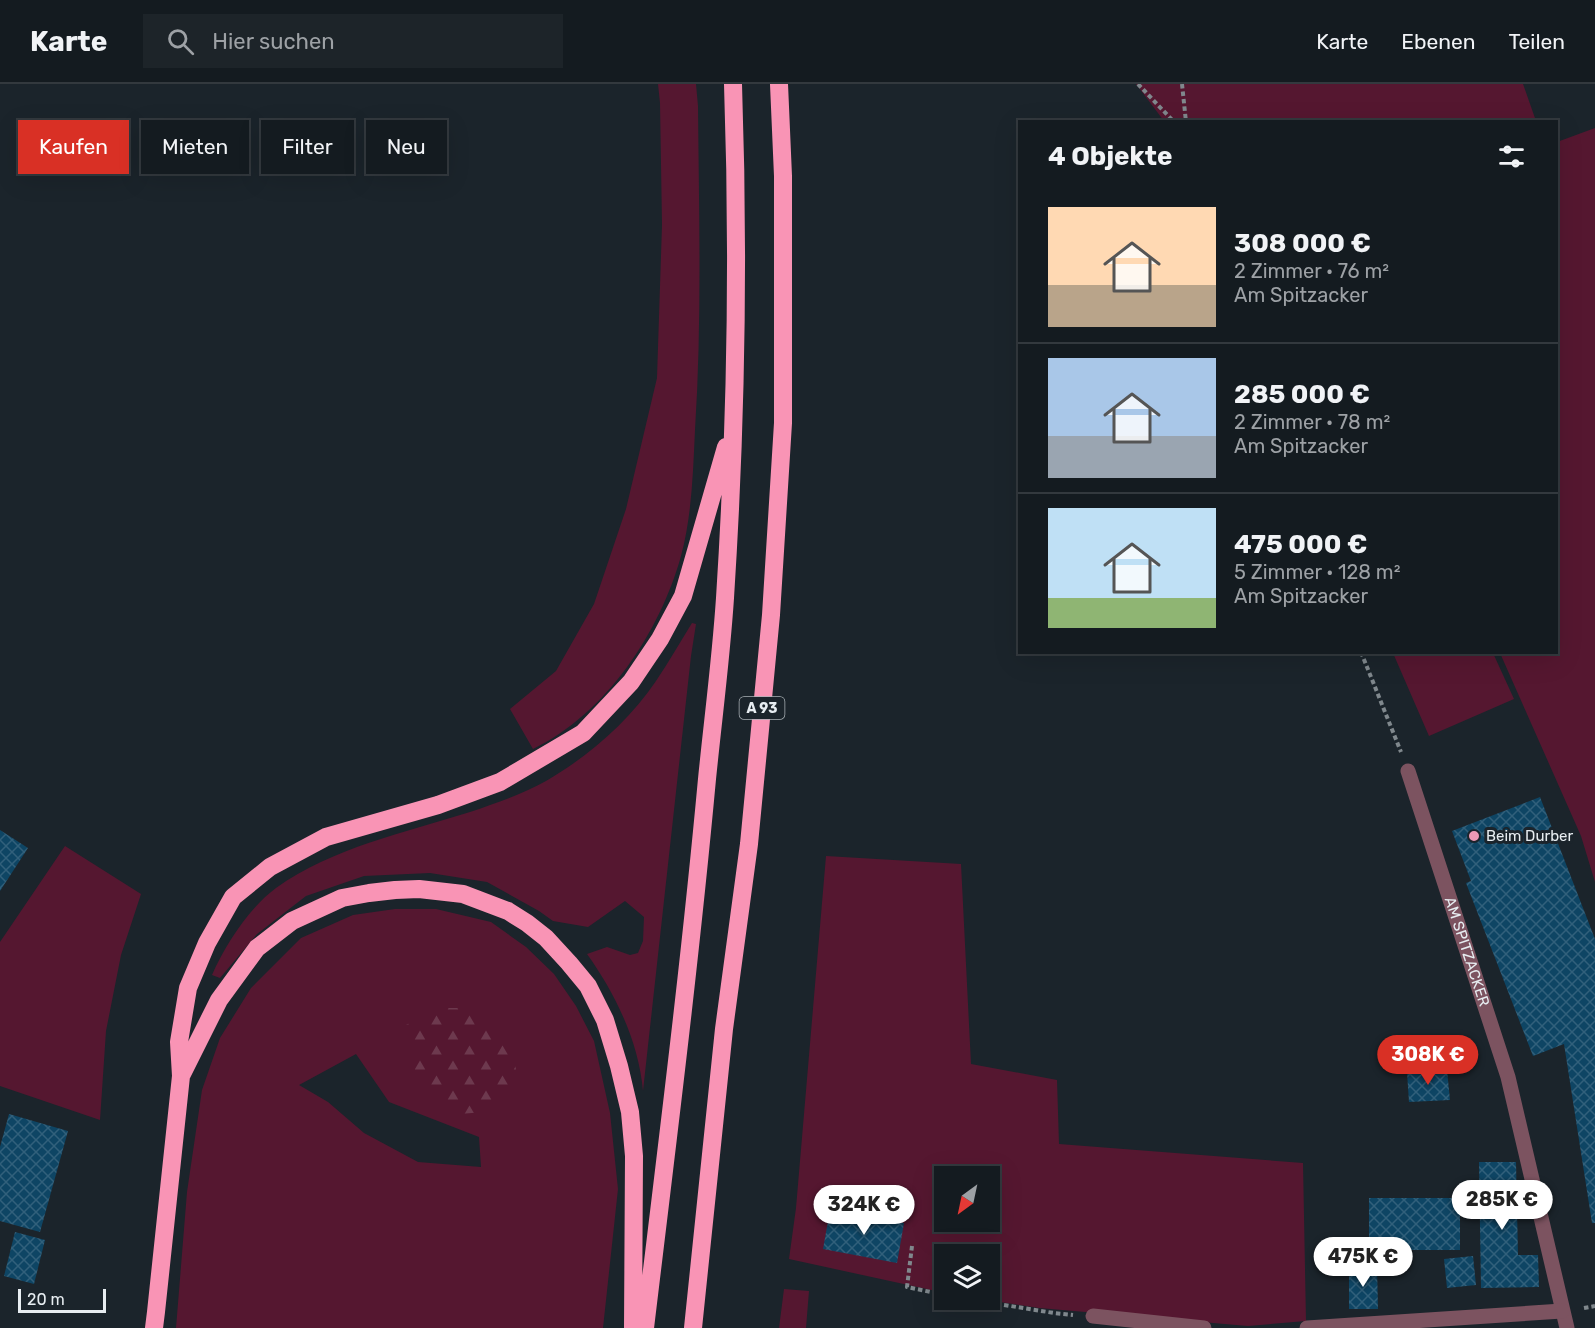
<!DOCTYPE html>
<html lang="de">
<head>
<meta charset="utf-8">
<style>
  :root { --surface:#141b20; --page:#1d2429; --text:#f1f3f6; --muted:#9da1a5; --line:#33393e; --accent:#d93025 }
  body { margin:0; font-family:Rubik,sans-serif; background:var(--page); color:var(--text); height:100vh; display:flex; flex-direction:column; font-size:22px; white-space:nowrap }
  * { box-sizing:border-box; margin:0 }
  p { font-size:20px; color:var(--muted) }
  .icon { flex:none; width:33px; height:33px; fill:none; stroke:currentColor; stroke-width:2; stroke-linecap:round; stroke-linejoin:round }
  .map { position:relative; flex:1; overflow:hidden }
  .side { position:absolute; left:1018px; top:36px; width:540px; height:534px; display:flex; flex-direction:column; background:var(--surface); border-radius:0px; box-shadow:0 6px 24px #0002,0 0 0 2px var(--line) }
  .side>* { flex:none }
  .guide { position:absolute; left:18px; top:36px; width:570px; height:54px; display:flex; gap:12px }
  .needle { width:39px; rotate:213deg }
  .controls { position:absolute; left:934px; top:1082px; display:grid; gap:12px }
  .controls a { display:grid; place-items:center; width:66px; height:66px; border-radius:0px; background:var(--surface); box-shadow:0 6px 24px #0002,0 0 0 2px var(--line); font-size:30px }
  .scale { position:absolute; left:18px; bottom:15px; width:88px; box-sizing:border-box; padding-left:6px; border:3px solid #e7edf1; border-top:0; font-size:16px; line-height:21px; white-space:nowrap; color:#e7edf1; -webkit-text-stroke:4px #1b242b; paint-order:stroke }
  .price { position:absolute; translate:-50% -51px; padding:0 14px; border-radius:21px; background:#fff; color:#222; font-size:20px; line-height:39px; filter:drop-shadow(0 2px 3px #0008) }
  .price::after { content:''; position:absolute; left:50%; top:36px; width:18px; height:14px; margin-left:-9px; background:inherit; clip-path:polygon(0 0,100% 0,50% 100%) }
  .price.active { background:var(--accent); color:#fff }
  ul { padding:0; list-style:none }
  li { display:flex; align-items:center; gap:18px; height:150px; padding:0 30px }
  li+li { border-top:2px solid var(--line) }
  li span { display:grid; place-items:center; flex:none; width:168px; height:120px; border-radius:0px; color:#555 }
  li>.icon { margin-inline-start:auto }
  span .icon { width:72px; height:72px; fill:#fffc; stroke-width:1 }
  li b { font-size:26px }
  h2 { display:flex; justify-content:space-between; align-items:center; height:72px; padding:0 30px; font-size:26px }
  .tag { padding:0 21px; border-radius:0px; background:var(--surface); box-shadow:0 6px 24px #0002,0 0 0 2px var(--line); font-size:21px; line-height:54px }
  .tag.active { background:var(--accent); color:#fff }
  header { display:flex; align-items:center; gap:36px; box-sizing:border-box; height:84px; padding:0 30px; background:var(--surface); border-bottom:2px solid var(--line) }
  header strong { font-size:28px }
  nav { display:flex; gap:33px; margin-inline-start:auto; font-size:21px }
  .search { width:420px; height:54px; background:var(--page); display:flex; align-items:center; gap:15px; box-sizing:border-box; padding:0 21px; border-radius:0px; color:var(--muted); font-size:22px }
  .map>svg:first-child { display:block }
  .grass { fill:#551730; fill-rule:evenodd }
  .forest { fill:url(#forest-firs) }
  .building { fill:url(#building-cross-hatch) }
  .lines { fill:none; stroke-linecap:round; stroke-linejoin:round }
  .path { stroke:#80888d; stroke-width:4; stroke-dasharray:4.5 3; stroke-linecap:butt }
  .minor { stroke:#7c5360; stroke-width:15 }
  .motorway { stroke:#f994b5; stroke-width:18 }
  .poi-dot { fill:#f09ab5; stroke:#1b242b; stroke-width:2 }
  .labels { text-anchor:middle; stroke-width:6; stroke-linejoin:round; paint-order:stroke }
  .shield { fill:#1b242b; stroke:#aab1b6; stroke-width:1.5 }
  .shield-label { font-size:14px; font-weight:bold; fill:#e7edf1 }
  .poi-label { font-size:15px; fill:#e7edf1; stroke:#1b242b; text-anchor:start }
  .street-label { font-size:15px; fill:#e7edf1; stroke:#1b242b }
</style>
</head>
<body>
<header>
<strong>Karte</strong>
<div class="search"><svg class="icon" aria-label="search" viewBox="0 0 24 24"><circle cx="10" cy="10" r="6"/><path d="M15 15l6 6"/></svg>Hier suchen</div>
<nav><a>Karte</a><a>Ebenen</a><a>Teilen</a></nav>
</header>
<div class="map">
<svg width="1595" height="1244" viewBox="0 0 1595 1244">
  <defs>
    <pattern id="forest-firs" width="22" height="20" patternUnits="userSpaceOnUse" patternTransform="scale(1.5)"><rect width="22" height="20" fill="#551730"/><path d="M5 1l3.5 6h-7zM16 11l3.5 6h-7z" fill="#6d394e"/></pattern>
    <pattern id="building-cross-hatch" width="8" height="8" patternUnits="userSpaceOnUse" patternTransform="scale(1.5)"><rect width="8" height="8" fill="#0e4564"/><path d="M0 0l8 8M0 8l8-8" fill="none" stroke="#31607b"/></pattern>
  </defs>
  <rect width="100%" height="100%" fill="#1b242b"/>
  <!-- grass -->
  <path class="grass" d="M658 0H696L698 22C699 130 702 238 695 346 693 388 692 431 681 472 660 548 606 630 533 665L510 625 556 587 594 520 626 425 657 294 662 141 660 19Z
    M1136 0H1523L1536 37H1164Z
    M1595 44V798L1581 752 1500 569 1557 568V58Z
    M692 539 696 540 691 572 643 1007C639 958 615 909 587 870L607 863 630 871 638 869 643 857 644 833 625 817 588 843 553 837 539 827 487 798 430 789 364 792 306 812 257 850 220 894 212 891C225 861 250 823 276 804 334 763 404 749 470 728 496 719 523 710 546 697 589 672 628 638 656 597 669 578 680 558 692 539Z
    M1393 569H1493L1514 615 1429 652Z
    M65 762 141 810 121 871 106 947 100 1036 0 1002V858Z
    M826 772 961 780 971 980 1057 996 1059 1060 1303 1079 1306 1237 1248 1242 1039 1224 980 1215H990V1170H945V1209L789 1175 796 1124ZM945 1092H990V1137H945Z
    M395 825H436L491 838 526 863 554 890 576 922 594 957 610 1029 618 1105 603 1244H176L187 1108 202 1006 220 954 251 904 301 854 353 831ZM356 970 389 1018 479 1053 481 1083 418 1078 364 1049 328 1018 299 1001Z
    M784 1205 809 1207 806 1244H779Z"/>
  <!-- forest -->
  <path class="forest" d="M438 924H467L492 939 509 963 516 985 509 1010 485 1028 459 1030 436 1013 416 990 402 943Z"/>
  <!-- building -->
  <path class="building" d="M1540 713 1595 855V1139H1592L1564 960 1533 972 1466 799 1471 797 1452 747Z
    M0 746 28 764 0 807Z
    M1447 986 1450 1016 1409 1018 1407 988Z
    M9 1030 68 1047 40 1148 0 1137V1063Z
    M1479 1078H1516L1518 1171H1538L1539 1203 1481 1204Z
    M1369 1114H1460V1166H1369Z
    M830 1126 904 1139 897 1179 823 1165Z
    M15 1148 45 1156 34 1200 4 1192Z
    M1473 1172 1476 1201 1447 1204 1444 1175Z
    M1349 1182H1377L1378 1225H1349Z"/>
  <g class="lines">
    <!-- path -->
    <path class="path" d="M1138 0 1174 38
      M1182 0 1186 38
      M1361 568 1401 668
      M912 1162 907 1203 945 1211
      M967 1215 1054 1229 1073 1231
      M1584 1224 1595 1222"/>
    <!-- minor -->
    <g class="minor">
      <path id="s1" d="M1408 687 1508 993 1567 1244"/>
      <path d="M1093 1232 1204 1244"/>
      <path d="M1307 1244 1562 1227"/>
    </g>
    <!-- motorway -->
    <path class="motorway" d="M182 990 219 916 257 864 292 837 342 814 369 809 395 806 419 805 463 810 508 827 527 839 546 854 569 879 588 902 605 936 619 982 630 1028 634 1072 633 1244
      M154 1244 156 1228 181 992 179 958 188 904 207 859 233 813 270 783 326 753 438 721 500 698 583 649 631 598 660 555 683 512 726 363
      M645 1244C667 1061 690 879 707 695 713 635 721 575 725 514 736 343 739 171 733 0
      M693 1244 724 945 749 760 771 531 783 339V92L779 0"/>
  </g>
  <!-- markers -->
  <circle class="poi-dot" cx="1474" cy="752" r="6"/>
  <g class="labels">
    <!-- shield labels -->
    <rect class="shield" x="739.5" y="613" width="45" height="22" rx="4.5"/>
    <g class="shield-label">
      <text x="762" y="629">A 93</text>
    </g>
    <!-- poi labels -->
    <g class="poi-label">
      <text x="1486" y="757">Beim Durber</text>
    </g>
    <!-- street labels -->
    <g class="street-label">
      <text dy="5" stroke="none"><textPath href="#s1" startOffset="190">AM SPITZACKER</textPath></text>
    </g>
  </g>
</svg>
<div class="controls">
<a><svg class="needle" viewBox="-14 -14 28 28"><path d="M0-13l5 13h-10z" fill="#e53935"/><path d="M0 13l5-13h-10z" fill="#9da1a5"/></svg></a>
<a><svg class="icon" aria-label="layers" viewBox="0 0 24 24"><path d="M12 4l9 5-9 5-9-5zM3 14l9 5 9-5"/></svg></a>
</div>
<div class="scale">20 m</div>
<b class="price active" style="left:1428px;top:1002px">308K €</b>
<b class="price" style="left:1502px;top:1147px">285K €</b>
<b class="price" style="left:864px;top:1152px">324K €</b>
<b class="price" style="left:1363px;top:1204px">475K €</b>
<div class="guide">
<a class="tag active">Kaufen</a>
<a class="tag">Mieten</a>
<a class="tag">Filter</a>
<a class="tag">Neu</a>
</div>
<section class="side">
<h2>4 Objekte<svg class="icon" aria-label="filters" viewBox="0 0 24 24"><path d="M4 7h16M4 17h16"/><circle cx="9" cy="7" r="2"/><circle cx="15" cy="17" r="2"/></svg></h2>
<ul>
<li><span style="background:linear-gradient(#ffd9b3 65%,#b9a48a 0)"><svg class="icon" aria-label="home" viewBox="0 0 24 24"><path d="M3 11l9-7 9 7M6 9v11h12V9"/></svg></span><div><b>308 000 €</b><p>2 Zimmer · 76 m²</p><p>Am Spitzacker</p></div></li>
<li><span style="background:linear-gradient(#a9c7e8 65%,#9aa5b1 0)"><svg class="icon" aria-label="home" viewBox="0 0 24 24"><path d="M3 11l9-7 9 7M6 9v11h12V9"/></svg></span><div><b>285 000 €</b><p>2 Zimmer · 78 m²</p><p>Am Spitzacker</p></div></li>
<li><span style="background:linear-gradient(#bfe0f5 75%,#8fb573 0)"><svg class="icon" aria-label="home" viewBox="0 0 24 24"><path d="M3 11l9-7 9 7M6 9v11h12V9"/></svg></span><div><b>475 000 €</b><p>5 Zimmer · 128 m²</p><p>Am Spitzacker</p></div></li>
</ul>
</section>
</div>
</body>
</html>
